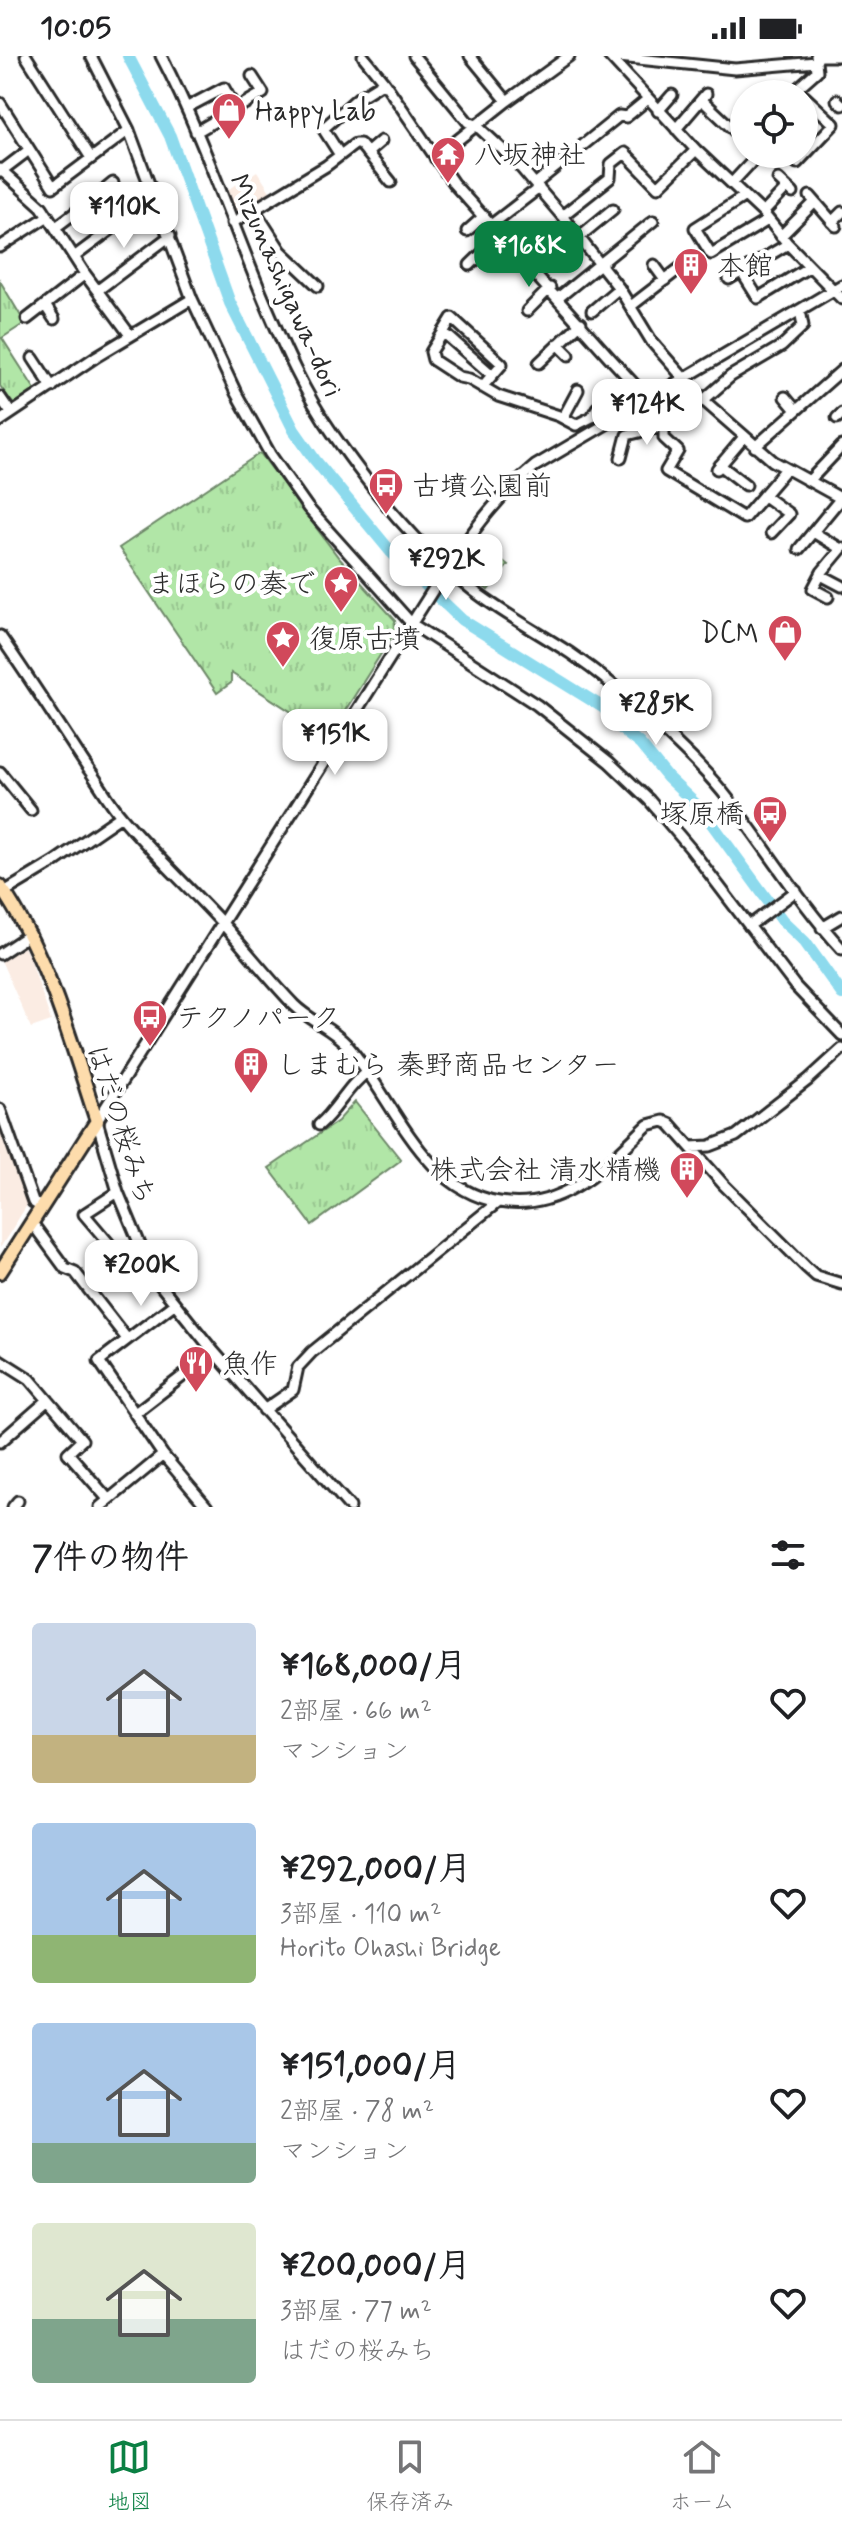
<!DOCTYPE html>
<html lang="ja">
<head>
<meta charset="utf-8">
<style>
  :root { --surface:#fff; --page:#f6f6f6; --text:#202124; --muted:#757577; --line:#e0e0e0; --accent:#0b8043 }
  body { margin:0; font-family:Mynerve,"Klee One",sans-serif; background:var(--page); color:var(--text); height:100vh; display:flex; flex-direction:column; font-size:30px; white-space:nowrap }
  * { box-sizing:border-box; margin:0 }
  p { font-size:26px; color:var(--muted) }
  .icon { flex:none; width:44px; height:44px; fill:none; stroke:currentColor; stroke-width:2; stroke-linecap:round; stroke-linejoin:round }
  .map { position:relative; height:1451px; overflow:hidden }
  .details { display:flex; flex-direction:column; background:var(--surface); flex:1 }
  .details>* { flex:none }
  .tools { position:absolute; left:730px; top:24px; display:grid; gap:16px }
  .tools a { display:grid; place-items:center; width:88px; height:88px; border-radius:50%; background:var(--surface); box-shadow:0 2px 6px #0004; font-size:40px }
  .price { position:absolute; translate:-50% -68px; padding:0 18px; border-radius:16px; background:#fff; color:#222; font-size:26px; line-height:52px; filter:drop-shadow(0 2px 4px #0008) }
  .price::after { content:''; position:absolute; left:50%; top:48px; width:24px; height:18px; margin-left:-12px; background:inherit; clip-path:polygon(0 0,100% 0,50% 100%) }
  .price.selected { background:var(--accent); color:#fff }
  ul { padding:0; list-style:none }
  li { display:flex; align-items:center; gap:24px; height:200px; padding:0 32px }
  li span { display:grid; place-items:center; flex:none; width:224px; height:160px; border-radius:8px; color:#555 }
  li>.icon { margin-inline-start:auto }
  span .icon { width:96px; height:96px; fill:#fffc; stroke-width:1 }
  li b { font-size:34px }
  h2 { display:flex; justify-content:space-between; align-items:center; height:96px; padding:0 32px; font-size:34px }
  .status { display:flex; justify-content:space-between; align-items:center; height:56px; padding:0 40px; background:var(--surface); direction:ltr }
  .status svg { height:22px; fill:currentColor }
  .dock { display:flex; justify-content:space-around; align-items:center; height:112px; border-top:2px solid var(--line); background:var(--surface); font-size:22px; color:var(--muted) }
  .dock a { display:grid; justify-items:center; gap:4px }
  .dock .selected { color:var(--accent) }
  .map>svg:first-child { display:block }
  .built { fill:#fbece3 }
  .park { fill:url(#park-tufts); stroke:#6e8869; stroke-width:2 }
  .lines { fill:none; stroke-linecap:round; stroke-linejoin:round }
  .river { stroke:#8ddaed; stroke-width:12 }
  .minor-casing { stroke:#2b2b2b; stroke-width:15 }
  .major-casing { stroke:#2b2b2b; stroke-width:18 }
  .minor { stroke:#fff; stroke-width:9 }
  .major { stroke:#fddcac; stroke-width:12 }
  .labels { text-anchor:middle; stroke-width:8; stroke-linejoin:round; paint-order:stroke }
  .poi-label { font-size:28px; fill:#2b2b2b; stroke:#fff; text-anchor:start }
  .street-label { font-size:28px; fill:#2b2b2b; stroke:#fff }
</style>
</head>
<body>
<div class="status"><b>10:05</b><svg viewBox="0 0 49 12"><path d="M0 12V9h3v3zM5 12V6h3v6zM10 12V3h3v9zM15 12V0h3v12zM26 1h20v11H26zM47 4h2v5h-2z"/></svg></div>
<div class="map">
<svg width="842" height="1451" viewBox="0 0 842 1451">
  <defs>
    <pattern id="park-tufts" width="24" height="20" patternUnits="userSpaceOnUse" patternTransform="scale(2)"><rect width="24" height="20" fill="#b1e6a7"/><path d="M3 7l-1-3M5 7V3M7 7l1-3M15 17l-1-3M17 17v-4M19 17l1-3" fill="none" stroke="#98c590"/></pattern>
  </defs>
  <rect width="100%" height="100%" fill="#fff"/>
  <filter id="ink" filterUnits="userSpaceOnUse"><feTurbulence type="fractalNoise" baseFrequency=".0125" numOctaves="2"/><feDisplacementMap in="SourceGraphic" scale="16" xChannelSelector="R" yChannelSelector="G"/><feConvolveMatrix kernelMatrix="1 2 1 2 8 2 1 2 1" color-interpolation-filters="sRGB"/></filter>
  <g filter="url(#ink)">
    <!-- built -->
    <path class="built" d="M257 115 271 137V140L238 161 228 134Z
      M22 887 31 905 51 965 31 972 0 902Z
      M0 1061 29 1146 0 1192Z"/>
    <!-- park -->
    <path class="park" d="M0 225 25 267 2 282 36 335 15 350 0 330Z
      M260 397 339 502 395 564 396 574 329 680 231 617V627L217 637 119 492Z
      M476 484 508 509 488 534 464 515 462 506Z
      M355 1046 401 1104 312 1169 269 1112 338 1065Z"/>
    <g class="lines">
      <!-- river -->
      <path class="river" d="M128 0 170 80 230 247 294 374 315 404 391 496 462 564 604 652 624 675 640 688 668 722 702 754 782 864 805 886 842 938"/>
      <!-- minor casing -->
      <g class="minor-casing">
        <path id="minor" d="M26 0 91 102
          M91 0 129 74 192 243 236 337 270 398 308 452 412 568 537 649 609 706 649 744 690 792 795 930 842 979
          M161 0C202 78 230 163 264 244 284 291 304 337 333 378 373 435 418 492 474 535 504 558 538 576 570 597 598 616 625 638 650 662 677 688 706 714 729 744 767 793 800 847 842 893
          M363 0 384 26 453 127 610 302 648 343 670 360
          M414 0 468 66 476 69 516 106 562 160 619 232 652 286 702 343 773 405 842 443
          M470 0 507 45
          M609 0 696 94 763 157 788 188 842 243
          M609 0 735 13 816 6 818 1
          M816 0H839
          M791 38 817 15 816 6
          M702 44 736 76
          M837 44 842 49
          M0 47 53 131 129 74
          M186 52 224 32 236 54
          M658 55 672 39
          M676 73 706 38
          M196 76 263 37 252 20
          M367 97 381 85
          M340 99 324 74 325 71 358 42 384 26
          M435 102 507 45 569 0
          M797 107 834 68 804 40
          M0 113 42 151 85 218 130 279
          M0 116 29 94
          M778 123 793 137
          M732 127 758 99
          M535 128 619 60 626 61 648 43
          M745 140 695 172 711 198 768 164
          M810 140 836 170
          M96 141 113 127
          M254 153 281 195 318 230
          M763 157 787 132
          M562 160 610 122 611 108 625 97 658 131 696 94
          M832 166 842 156
          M232 167 326 110 355 88H360L391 126
          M491 169 539 132
          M56 171 96 141 117 169 74 201
          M467 175 484 160
          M781 180 815 146
          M0 191 48 160
          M470 209 501 179
          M654 209 665 224
          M741 215 758 242 809 211
          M535 217 613 153
          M729 223 788 188
          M98 234 170 180
          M558 242 653 165
          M45 249 54 263
          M631 250 688 206
          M527 255 550 232
          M592 255 619 232
          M27 263 85 218
          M443 276 492 319
          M558 288 569 299
          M33 302 52 331
          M539 307 581 267
          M482 331 502 308 452 262 431 296 433 304 459 321 469 323 498 340 559 360 576 369 592 361 597 352 603 353 611 364
          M0 341 11 357
          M785 341 796 354
          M563 362 578 334
          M837 362 842 357
          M0 365 97 300 192 243
          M755 391 842 314
          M621 402 627 379 664 370
          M720 409 746 429
          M717 413 744 381
          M786 413 744 462 666 415 678 395 664 382V370L670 360 707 341 731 320 782 290 803 270 800 254
          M809 425 842 390
          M764 440 789 458 771 477
          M813 476 841 493
          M799 493 841 442
          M821 519 842 530
          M828 541 813 533 822 516 842 492
          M0 580C30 623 58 667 87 711 99 727 109 746 122 761 153 798 189 831 222 867 246 894 269 923 294 949 310 965 332 972 347 989 394 1042 421 1133 499 1146 564 1157 606 1109 648 1069L663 1065 670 1068 724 1129 806 1211 816 1220 842 1228
          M0 716 31 754
          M4 836 54 806 121 760
          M749 870 796 835
          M822 872 842 860
          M0 898 30 878
          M0 1053 33 1146 41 1151
          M319 1069C338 1053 347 1030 368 1015
          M691 1091 710 1090 736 1080 808 1024 842 993
          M118 1136 84 1158 134 1217 150 1213
          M32 1167 65 1212 75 1216 127 1283
          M174 1248 99 1305 163 1399 207 1451
          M0 1304 30 1323 82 1384 68 1397 108 1443
          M264 1354 293 1334 298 1311 312 1296 498 1146
          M135 1357 214 1296
          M0 1386 48 1344
          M13 1451 18 1445
          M100 1451 163 1399
          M350 1451 214 1296 153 1220 118 1136 97 1065 443 518C472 477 495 442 535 410L842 229"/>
      </g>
      <!-- major casing -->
      <g class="major-casing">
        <path id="major" d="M0 830C49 901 70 984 97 1065L0 1216"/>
      </g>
      <!-- minor -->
      <use href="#minor" class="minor"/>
      <!-- major -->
      <use href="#major" class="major"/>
    </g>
  </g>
  <!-- icons -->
  <defs>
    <g id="shop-pin" transform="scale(1.8)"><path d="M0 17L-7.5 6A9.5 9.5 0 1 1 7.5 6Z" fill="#d1495b" stroke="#fff"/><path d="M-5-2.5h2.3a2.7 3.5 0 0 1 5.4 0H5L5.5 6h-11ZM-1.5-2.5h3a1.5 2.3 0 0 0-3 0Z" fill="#fff"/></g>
    <g id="temple-pin" transform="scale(1.8)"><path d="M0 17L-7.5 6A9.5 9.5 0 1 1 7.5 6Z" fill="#d1495b" stroke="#fff"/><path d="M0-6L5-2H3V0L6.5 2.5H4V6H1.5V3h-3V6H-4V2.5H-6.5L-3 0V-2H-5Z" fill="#fff"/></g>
    <g id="building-pin" transform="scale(1.8)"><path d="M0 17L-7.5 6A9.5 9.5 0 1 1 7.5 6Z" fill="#d1495b" stroke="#fff"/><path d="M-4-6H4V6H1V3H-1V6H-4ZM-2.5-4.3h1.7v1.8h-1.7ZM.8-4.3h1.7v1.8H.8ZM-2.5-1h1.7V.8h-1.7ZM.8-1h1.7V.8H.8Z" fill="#fff"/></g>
    <g id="bus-pin" transform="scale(1.8)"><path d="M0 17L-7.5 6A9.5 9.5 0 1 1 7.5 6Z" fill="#d1495b" stroke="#fff"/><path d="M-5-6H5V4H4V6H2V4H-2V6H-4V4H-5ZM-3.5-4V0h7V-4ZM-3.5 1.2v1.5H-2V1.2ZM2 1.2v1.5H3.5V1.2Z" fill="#fff"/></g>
    <g id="sight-pin" transform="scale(1.8)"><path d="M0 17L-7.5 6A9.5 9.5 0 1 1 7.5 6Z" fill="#d1495b" stroke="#fff"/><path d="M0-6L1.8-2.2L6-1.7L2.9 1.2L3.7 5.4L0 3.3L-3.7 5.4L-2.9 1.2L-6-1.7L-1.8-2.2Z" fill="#fff"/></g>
    <g id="restaurant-pin" transform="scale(1.8)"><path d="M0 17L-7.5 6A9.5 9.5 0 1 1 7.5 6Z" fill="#d1495b" stroke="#fff"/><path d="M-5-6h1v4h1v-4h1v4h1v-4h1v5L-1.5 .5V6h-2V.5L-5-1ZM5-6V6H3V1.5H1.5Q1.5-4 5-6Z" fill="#fff"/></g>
  </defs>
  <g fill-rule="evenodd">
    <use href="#shop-pin" x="229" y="54"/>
    <use href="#temple-pin" x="448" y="98"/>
    <use href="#building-pin" x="691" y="209"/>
    <use href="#bus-pin" x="386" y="429"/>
    <use href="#sight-pin" x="341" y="527"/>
    <use href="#shop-pin" x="785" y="576"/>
    <use href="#sight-pin" x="283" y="582"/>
    <use href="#bus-pin" x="770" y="757"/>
    <use href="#bus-pin" x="150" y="961"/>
    <use href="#building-pin" x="251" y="1008"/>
    <use href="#building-pin" x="687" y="1113"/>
    <use href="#restaurant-pin" x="196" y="1307"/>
  </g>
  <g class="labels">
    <!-- poi labels -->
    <g class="poi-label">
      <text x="255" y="64">Happy Lab</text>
      <text x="474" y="108">八坂神社</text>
      <text x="717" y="219">本館</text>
      <text x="412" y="439">古墳公園前</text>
      <text x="315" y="537" text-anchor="end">まほらの奏で</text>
      <text x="759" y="586" text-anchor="end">DCM</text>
      <text x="309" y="592">復原古墳</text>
      <text x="744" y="767" text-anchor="end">塚原橋</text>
      <text x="176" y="971">テクノパーク</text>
      <text x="277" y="1018">しまむら 秦野商品センター</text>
      <text x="661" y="1123" text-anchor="end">株式会社 清水精機</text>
      <text x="222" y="1317">魚作</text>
    </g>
    <!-- street labels -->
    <g class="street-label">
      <text transform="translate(287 229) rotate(66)" y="10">Mizunashigawa-dori</text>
      <text transform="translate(122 1068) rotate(72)" y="10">はだの桜みち</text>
    </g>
  </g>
</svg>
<div class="tools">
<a><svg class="icon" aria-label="locate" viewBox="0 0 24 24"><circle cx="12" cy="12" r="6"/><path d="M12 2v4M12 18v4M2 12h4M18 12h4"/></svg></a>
</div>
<b class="price" style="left:124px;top:194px">¥110K</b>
<b class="price selected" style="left:529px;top:233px">¥168K</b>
<b class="price" style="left:647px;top:391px">¥124K</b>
<b class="price" style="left:446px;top:546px">¥292K</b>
<b class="price" style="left:656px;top:691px">¥285K</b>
<b class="price" style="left:335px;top:721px">¥151K</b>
<b class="price" style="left:141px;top:1252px">¥200K</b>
</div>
<section class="details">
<h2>7件の物件<svg class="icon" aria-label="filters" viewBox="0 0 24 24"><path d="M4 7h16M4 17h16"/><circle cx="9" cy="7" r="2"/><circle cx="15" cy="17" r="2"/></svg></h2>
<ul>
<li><span style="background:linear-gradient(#c9d6e8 70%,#c2b280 0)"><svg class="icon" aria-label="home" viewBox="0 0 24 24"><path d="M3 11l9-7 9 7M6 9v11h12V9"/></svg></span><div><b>¥168,000/月</b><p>2部屋 · 66 m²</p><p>マンション</p></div><svg class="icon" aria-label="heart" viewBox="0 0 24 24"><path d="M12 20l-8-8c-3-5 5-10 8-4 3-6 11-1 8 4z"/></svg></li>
<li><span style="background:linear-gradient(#a9c7e8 70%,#8fb573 0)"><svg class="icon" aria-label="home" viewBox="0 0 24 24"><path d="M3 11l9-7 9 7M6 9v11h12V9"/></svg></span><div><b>¥292,000/月</b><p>3部屋 · 110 m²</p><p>Horito Ohashi Bridge</p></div><svg class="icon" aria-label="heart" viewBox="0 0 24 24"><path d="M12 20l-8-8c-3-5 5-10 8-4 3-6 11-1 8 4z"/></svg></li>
<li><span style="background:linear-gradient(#a9c7e8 75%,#7fa58c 0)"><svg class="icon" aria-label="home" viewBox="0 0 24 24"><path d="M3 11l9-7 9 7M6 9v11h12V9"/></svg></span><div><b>¥151,000/月</b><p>2部屋 · 78 m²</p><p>マンション</p></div><svg class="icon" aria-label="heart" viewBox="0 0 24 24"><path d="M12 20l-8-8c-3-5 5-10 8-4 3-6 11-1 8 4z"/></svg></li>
<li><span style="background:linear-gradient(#dfe7d0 60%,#7fa58c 0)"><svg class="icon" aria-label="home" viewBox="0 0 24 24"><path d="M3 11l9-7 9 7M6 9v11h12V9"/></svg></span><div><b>¥200,000/月</b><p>3部屋 · 77 m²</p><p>はだの桜みち</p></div><svg class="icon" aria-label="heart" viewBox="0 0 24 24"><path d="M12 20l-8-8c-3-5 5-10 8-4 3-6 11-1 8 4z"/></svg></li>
</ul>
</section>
<nav class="dock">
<a class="selected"><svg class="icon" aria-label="map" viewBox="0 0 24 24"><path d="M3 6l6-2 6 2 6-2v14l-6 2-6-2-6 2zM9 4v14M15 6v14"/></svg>地図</a>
<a><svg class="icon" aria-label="saved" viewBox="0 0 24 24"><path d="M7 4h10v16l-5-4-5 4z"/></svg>保存済み</a>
<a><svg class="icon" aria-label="home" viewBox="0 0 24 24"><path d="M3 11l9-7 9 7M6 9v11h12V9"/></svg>ホーム</a>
</nav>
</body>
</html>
